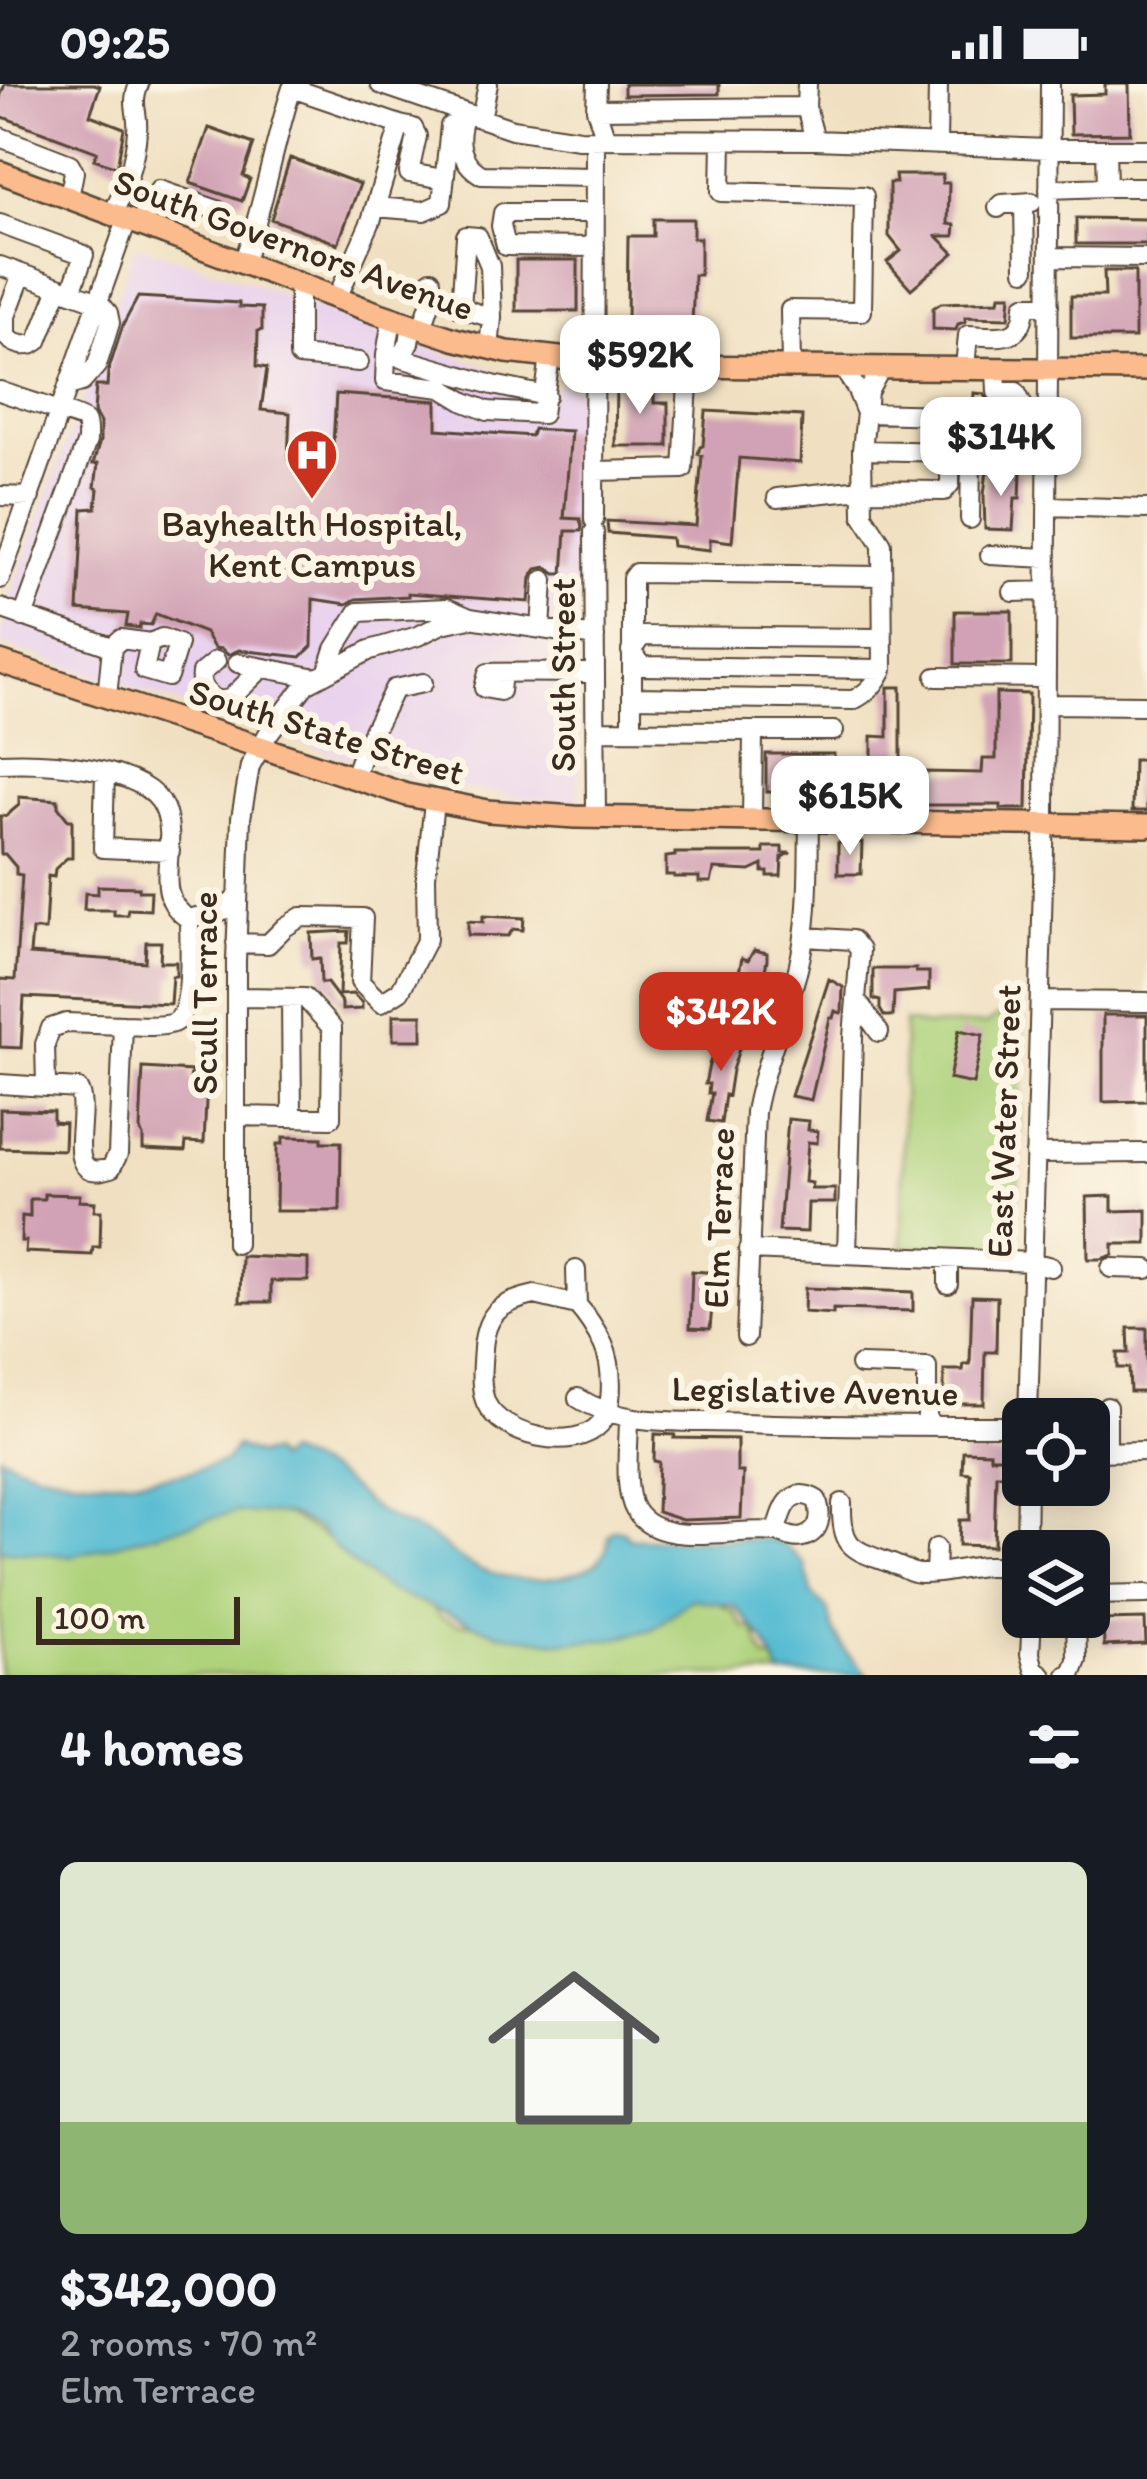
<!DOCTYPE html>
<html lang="en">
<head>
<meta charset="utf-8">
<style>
  :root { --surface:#171b24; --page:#20242c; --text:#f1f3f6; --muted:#9ea1a6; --accent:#c8321e }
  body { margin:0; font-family:Itim,sans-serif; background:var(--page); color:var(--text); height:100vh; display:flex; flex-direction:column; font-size:45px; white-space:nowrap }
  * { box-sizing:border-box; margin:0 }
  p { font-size:39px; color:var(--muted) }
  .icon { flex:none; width:66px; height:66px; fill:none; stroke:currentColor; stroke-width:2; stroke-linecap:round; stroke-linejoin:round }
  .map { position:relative; height:1591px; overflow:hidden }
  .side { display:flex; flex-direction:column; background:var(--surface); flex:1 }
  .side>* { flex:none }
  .tools { position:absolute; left:1002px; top:1314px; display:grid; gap:24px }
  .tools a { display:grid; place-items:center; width:108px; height:108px; border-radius:18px; background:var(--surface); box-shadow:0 6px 30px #0003; font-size:60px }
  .scale { position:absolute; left:36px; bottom:30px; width:204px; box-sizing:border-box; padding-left:12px; border:6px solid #3b2a1e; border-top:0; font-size:33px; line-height:42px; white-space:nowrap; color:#3b2a1e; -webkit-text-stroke:9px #fcf5e5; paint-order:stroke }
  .price { position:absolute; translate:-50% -102px; padding:0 27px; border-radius:24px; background:#fff; color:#222; font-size:39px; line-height:78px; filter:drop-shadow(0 3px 6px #0008) }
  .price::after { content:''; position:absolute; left:50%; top:72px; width:36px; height:27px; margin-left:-18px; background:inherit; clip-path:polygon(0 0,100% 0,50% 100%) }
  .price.selected { background:var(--accent); color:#fff }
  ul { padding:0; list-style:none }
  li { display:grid; align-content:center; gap:24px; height:636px; padding:0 60px }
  li span { display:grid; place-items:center; height:372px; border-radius:18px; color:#555 }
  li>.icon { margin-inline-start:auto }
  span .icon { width:216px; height:216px; fill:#fffc; stroke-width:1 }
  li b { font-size:51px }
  h2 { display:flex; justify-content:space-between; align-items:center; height:144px; padding:0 60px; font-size:51px }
  .status { display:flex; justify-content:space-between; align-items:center; height:84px; padding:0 60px; background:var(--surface); direction:ltr }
  .status svg { height:33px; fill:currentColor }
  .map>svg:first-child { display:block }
  .built { fill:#e9d2ed }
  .green { fill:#aed27b; stroke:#747e4c; stroke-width:3 }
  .water { fill:#54bbd2; stroke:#487278; stroke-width:3 }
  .building { fill:#d1a2b5 }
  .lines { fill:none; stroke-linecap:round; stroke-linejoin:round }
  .minor-casing { stroke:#564536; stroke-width:22 }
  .major-casing { stroke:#564536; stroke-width:26 }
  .minor { stroke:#fff; stroke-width:18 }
  .major { stroke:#fbbb8c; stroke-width:21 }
  .labels { text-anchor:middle; stroke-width:12; stroke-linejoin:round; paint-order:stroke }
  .street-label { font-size:36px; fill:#3b2a1e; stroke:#fcf5e5 }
  .poi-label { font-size:36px; fill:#3b2a1e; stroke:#fcf5e5 }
</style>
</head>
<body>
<div class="status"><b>09:25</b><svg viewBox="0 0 49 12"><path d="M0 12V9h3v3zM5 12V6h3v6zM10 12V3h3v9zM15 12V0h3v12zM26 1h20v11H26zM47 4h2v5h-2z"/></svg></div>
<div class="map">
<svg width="1147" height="1591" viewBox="0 0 1147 1591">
  <rect width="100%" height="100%" fill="#fcf5e5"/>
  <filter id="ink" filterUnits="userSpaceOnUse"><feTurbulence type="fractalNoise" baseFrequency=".00833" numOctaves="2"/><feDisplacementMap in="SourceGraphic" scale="24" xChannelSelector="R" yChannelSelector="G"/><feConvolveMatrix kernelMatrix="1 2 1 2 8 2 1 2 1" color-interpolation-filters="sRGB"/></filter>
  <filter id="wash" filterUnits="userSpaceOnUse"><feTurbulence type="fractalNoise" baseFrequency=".004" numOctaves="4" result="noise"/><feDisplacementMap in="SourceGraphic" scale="48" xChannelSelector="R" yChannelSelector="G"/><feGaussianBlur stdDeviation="2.7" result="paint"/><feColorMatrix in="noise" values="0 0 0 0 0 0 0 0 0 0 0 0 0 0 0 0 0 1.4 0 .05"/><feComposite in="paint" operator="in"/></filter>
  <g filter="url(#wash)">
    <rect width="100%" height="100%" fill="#f0e0c1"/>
    <!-- built -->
    <path class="built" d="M139 162 248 198 431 266 481 280 510 294 539 300 554 307 555 302 576 304 581 309 579 317 578 525 574 533 579 569V718L524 714 442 702 306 661 0 560 2 543 6 540 8 518 84 310 95 294 117 231 116 217 135 163Z"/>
    <!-- green -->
    <path class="green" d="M996 933 1022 934 1016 1167 902 1163 904 938 927 942 987 940Z
      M266 1419 346 1466 432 1523 440 1533 460 1541 724 1511 723 1523 733 1527 744 1544 751 1543C761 1551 757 1566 767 1575L772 1574 782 1591H0V1456Z"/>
    <!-- water -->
    <path class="water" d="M236 1362 258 1371 270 1369 277 1376 286 1369C300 1376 315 1381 329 1388 347 1398 361 1417 380 1428 396 1438 414 1444 430 1453 445 1462 459 1477 476 1484 512 1500 548 1499 584 1486 598 1481 610 1467 608 1451L614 1445 624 1447 630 1455H771L785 1462 804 1479 813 1511 828 1526 833 1546 847 1569 868 1591H781L764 1556 734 1522 692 1515 653 1545 608 1556 562 1558 499 1550 387 1506 347 1476 318 1445 290 1431 236 1428 72 1472 0 1466V1371C62 1407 161 1400 226 1377Z"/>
    <g id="blocks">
      <!-- building -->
      <path class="building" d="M5 0H94L100 2 90 31 124 44 117 83 94 75 97 68 0 32V13Z
        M624 0H719V10L624 11Z
        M1105 0H1129L1130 49 1071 50 1070 11 1105 10Z
        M209 44 254 60 243 92 250 95 242 117 190 99Z
        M290 74 360 100 338 160 271 135Z
        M895 91H943L942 99H949L948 140 955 141 954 152H937L954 169 911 205 887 178 901 167 889 152V99H896Z
        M1076 134 1147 135V160H1076Z
        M653 135H693V154H700V191H694L692 241 627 240 628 152H653Z
        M516 176H578V227H516Z
        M1104 187H1135V254H1071V212H1105Z
        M1000 211H1011L1009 234 965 233V238L958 240 956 246 933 245V224L941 219 999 217Z
        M138 213 239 219V223L262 224V246L258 247 257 282 267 284 261 326 290 329 288 375 332 378 336 310 437 317V345L531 352 533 345 571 347 564 434 580 435 582 442 581 447H566L563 490H556L546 483 537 485 531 494 529 518 408 509V512L356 515 347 520 313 515 312 562 301 573 239 566 228 571 222 565 214 564 205 549 156 530 151 541 140 540V544L126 542 128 530 78 526 83 425 96 424 98 405 95 403 98 380H93L100 357V339L94 328 96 302H107L108 288 123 241Z
        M616 301H654V319H668V362H615Z
        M974 309 984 310 991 320 1008 322 1011 328 1010 357H998L997 332 973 331Z
        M706 327 802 332 800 379 739 374 732 458 710 455V466L672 462 671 454 608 449 607 437 696 442 702 372 698 370 700 363 703 362Z
        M987 386 1021 388 1020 414H1015L1013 446 985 445 984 411Z
        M955 527H1012V580H955Z
        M888 603H901V684H872V652L888 653Z
        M996 609 1029 610 1027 725H1001V721H923L924 688 982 689 983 675H996Z
        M766 670H834V708H766Z
        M1133 676H1147V727H1132Z
        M19 713 58 716V723L68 736H72V774H67L55 785 54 793 48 792 45 846H32L30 870 145 878 146 858H161L160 878H176V892H172L170 920 24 913 21 964 0 963V895L15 896 22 791 16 790V783L5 770H1L0 732H6L19 721Z
        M862 758 861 790H838V759Z
        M764 763H782V769H791L782 773 781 792H768V788H763V781L750 787 714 785 711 798H699V793H674V791H666V773L675 772V769H764Z
        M98 802 139 803V807H151L150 826 128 825 127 831H114V826H84L85 809 98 810Z
        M483 832 524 834 523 846 513 845 508 852 468 851V837L483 838Z
        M349 847 348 859H341L339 911 353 910 362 919V925L342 926V919L327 899H321L320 874 312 875 311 849Z
        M754 866 767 869V876L760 911 750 935 728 926 732 915 736 917 741 905 745 890 739 888 742 874 748 876Z
        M873 885H916V888H929V906L894 909 893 932H884L880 925V917L873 915Z
        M829 895 843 903 842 927 841 929 835 927 833 934H830L811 1016 791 1012Z
        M393 931H422V956H393Z
        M1103 931H1147V1017L1103 1018Z
        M959 946 983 951 973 1000 949 995Z
        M720 949 742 956 732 986 728 1012 725 1011 721 1039 707 1037 712 1009H708L709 1000H705L709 981Z
        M143 984 191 987 190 996H207L204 1059 186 1058 185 1067 143 1065V1052L140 1046Z
        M0 1025 53 1027V1038L65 1039 64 1066 0 1064Z
        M788 1035 809 1037 808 1046 818 1047 817 1059 808 1058 805 1098 812 1099 811 1105H835V1119H808L807 1148 779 1147Z
        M283 1053 322 1054V1058H341L340 1127H276L277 1060H283Z
        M44 1110 80 1111 79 1117 95 1118 94 1127H101L100 1163H93L92 1171 25 1168 26 1157H21L22 1132 30 1133V1115H44Z
        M1112 1112V1127L1147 1126V1160H1113V1171L1101 1175H1088L1087 1113Z
        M241 1172 308 1175V1197H271V1218H240Z
        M692 1187 719 1189 716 1222H712L710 1245 690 1244Z
        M805 1204 913 1208V1227L833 1225V1230L804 1228Z
        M972 1212 997 1213 996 1268H985L984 1320H959V1310H944V1286H963L964 1280H970Z
        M1128 1244H1147V1308H1130L1129 1284H1118V1269H1129Z
        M655 1350 675 1351 674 1354 737 1355V1388H743L741 1434 682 1436 657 1428 659 1378 654 1377Z
        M963 1367 990 1368V1373H1010L1009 1390H996L994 1462 959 1461 960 1436H970V1389L962 1388Z
        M1145 1535 1146 1560 1104 1562 1103 1536Z"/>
    </g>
  </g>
  <g filter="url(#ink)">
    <use href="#blocks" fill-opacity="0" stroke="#564536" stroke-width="3"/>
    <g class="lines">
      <!-- minor casing -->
      <g class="minor-casing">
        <path id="minor" d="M380 0 512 45 579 55 815 56 1049 65H1147
          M597 0 596 25 606 55
          M807 0 806 23 815 56
          M596 25 806 23
          M465 30C457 53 458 78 482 91L595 93
          M481 35 488 0
          M400 41 413 44 417 52 409 89 444 95
          M0 53 70 80 74 88 69 114
          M722 57 721 108 864 112 862 227 790 226 791 283
          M937 61 938 0
          M1106 65 1107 103H1147
          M1049 105 1107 103
          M1024 119 1025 186
          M375 123 424 127 442 119 450 42
          M998 124 1002 120 1032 118
          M113 130C125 103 135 77 137 47 139 26 130 23 139 0
          M0 140 84 171 71 208
          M140 141 148 120 159 106 217 126
          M595 163 506 162 501 142 503 129H595
          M1049 173 1147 174
          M243 179C264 122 273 62 292 4L400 41 371 137 337 214
          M0 182 99 218 108 229 110 239 97 281 82 298 69 302
          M22 190 6 232V252C14 261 28 265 38 257L59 204
          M299 200V272L359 278
          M392 235 386 271 385 297 442 304 465 318 488 327 542 330 550 273
          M412 241 409 259 401 274 493 301 546 312
          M422 244 430 220 431 196
          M489 264 492 234 490 182 478 153 466 152 461 224 492 234
          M843 284 856 304 866 329 868 308 881 284
          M965 284 968 251C998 252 1024 260 1025 221H1049
          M996 284 997 308H1016L1029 334 1048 336
          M0 307C11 312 82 333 85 337 88 342 87 351 87 357L23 533
          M862 366 951 368
          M594 387 683 385 689 282
          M0 412 30 413
          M1048 422 1147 425
          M970 435 971 376H979
          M594 436 595 55
          M594 448 596 734
          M990 471 1047 474
          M0 495 127 136
          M1013 508 1047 507
          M0 524 112 563 107 613
          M541 545 544 496
          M112 563 121 555 150 559 144 586 168 593 178 560 162 554 150 559
          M631 567 642 552 882 554
          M631 567 643 582 883 585
          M216 577 201 589C199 603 206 608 217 617L230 615 262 584
          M238 579 317 594
          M327 589 335 565 358 528 447 524 470 534
          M502 589 500 607 484 604 488 589C524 588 560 589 595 589
          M936 593 1046 594
          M632 613 853 616C868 609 876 599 883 585L882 460 863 431 862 366 866 329 945 331 951 334 950 400 944 407 862 406H852L777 414
          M1046 620 1143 621
          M596 646 753 647
          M632 646V494L636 489 882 492
          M0 679C40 677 145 681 164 724 181 764 148 810 189 835 189 858 195 930 173 939 159 944 138 941 123 941L118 1070 111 1084C58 1101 92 1029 78 1005L0 1000
          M105 688 103 764 170 767
          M354 694C363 661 380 635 394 605L423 599
          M752 736 753 647H834
          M189 835 224 826 237 813
          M805 853 852 856 860 866 853 953 847 1170
          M236 859 268 860 285 843 301 833 363 834 360 898 381 919 400 907 427 855 426 792 434 718
          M236 913 305 914 332 944 331 1034 236 1032
          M291 914 292 1033
          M856 915 879 948
          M1040 917 1147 918
          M46 1001 45 960 51 944 66 939 123 941
          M1035 1070 1147 1069
          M236 1160V877L241 734 250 682 268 650 306 600 370 566 418 552 442 540 470 534 595 553
          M748 1166 1032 1178 1051 1183
          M1111 1184 1147 1185
          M576 1186 577 1221
          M948 1200V1175
          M535 1211 577 1221C587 1232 596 1246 603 1260 612 1279 616 1322 600 1340 574 1369 501 1352 486 1319 479 1302 482 1281 483 1264 486 1228 502 1218 535 1211Z
          M746 1253 755 1028C764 979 785 934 798 885 810 836 808 786 809 736
          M860 1281 927 1283V1342
          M578 1314C626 1344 687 1336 742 1339 836 1342 929 1342 1023 1342
          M629 1334C629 1359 623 1406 635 1426 660 1467 737 1442 776 1448 786 1450 793 1456 803 1453 821 1448 822 1431 817 1416 790 1400 782 1426 777 1448
          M1028 1335 1045 727 1050 0
          M1089 1368 1147 1367
          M1107 1368V1323
          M842 1419C841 1468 854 1465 895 1481 905 1484 910 1490 921 1490 962 1490 978 1474 1023 1487
          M1026 1467 1027 1401
          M935 1489 936 1464
          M1089 1511 1147 1510
          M1032 1533 1030 1570 1034 1585 1042 1591
          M1067 1591 1072 1589 1077 1576 1076 1533"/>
      </g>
      <!-- major casing -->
      <g class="major-casing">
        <path id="major" d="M0 88 371 227 454 255 507 268 595 278 663 282 1147 286
          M0 578 407 711 488 727 575 733 1147 742"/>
      </g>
      <!-- minor -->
      <use href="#minor" class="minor"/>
      <!-- major -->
      <use href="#major" class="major"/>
    </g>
  </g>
  <!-- icons -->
  <defs>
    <g id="hospital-pin" transform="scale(2.7)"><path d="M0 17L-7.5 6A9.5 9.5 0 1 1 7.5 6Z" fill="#c8321e" stroke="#fcf5e5"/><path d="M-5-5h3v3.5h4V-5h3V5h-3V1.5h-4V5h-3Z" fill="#fff"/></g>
  </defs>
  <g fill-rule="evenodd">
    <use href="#hospital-pin" x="312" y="371"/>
  </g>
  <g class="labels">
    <!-- street labels -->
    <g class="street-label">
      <text transform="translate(294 160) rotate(20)" y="13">South Governors Avenue</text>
      <text transform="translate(562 591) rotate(-90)" y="13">South Street</text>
      <text transform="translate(327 647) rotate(17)" y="13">South State Street</text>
      <text transform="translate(204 909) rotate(-90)" y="13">Scull Terrace</text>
      <text transform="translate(1003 1037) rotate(-88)" y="13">East Water Street</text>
      <text transform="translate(718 1134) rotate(-88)" y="13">Elm Terrace</text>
      <text transform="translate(815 1306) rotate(1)" y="13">Legislative Avenue</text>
    </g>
    <!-- poi labels -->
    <g class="poi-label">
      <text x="312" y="452">Bayhealth Hospital,<tspan x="312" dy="41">Kent Campus</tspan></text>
    </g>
  </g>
</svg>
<div class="tools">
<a><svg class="icon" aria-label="locate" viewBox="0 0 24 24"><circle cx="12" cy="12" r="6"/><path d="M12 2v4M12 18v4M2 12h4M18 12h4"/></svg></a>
<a><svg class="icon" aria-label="layers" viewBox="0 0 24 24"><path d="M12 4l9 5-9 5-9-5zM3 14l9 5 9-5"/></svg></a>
</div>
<div class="scale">100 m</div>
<b class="price" style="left:640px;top:333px">$592K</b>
<b class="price" style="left:1001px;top:415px">$314K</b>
<b class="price" style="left:850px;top:774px">$615K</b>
<b class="price selected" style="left:721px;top:990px">$342K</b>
</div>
<section class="side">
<h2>4 homes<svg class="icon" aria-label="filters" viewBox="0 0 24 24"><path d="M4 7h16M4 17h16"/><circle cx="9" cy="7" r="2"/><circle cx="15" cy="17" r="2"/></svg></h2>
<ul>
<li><span style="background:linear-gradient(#dfe7d0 70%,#8fb573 0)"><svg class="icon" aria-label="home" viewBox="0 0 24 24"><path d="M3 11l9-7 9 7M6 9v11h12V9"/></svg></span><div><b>$342,000</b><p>2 rooms · 70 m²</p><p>Elm Terrace</p></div></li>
</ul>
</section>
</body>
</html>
